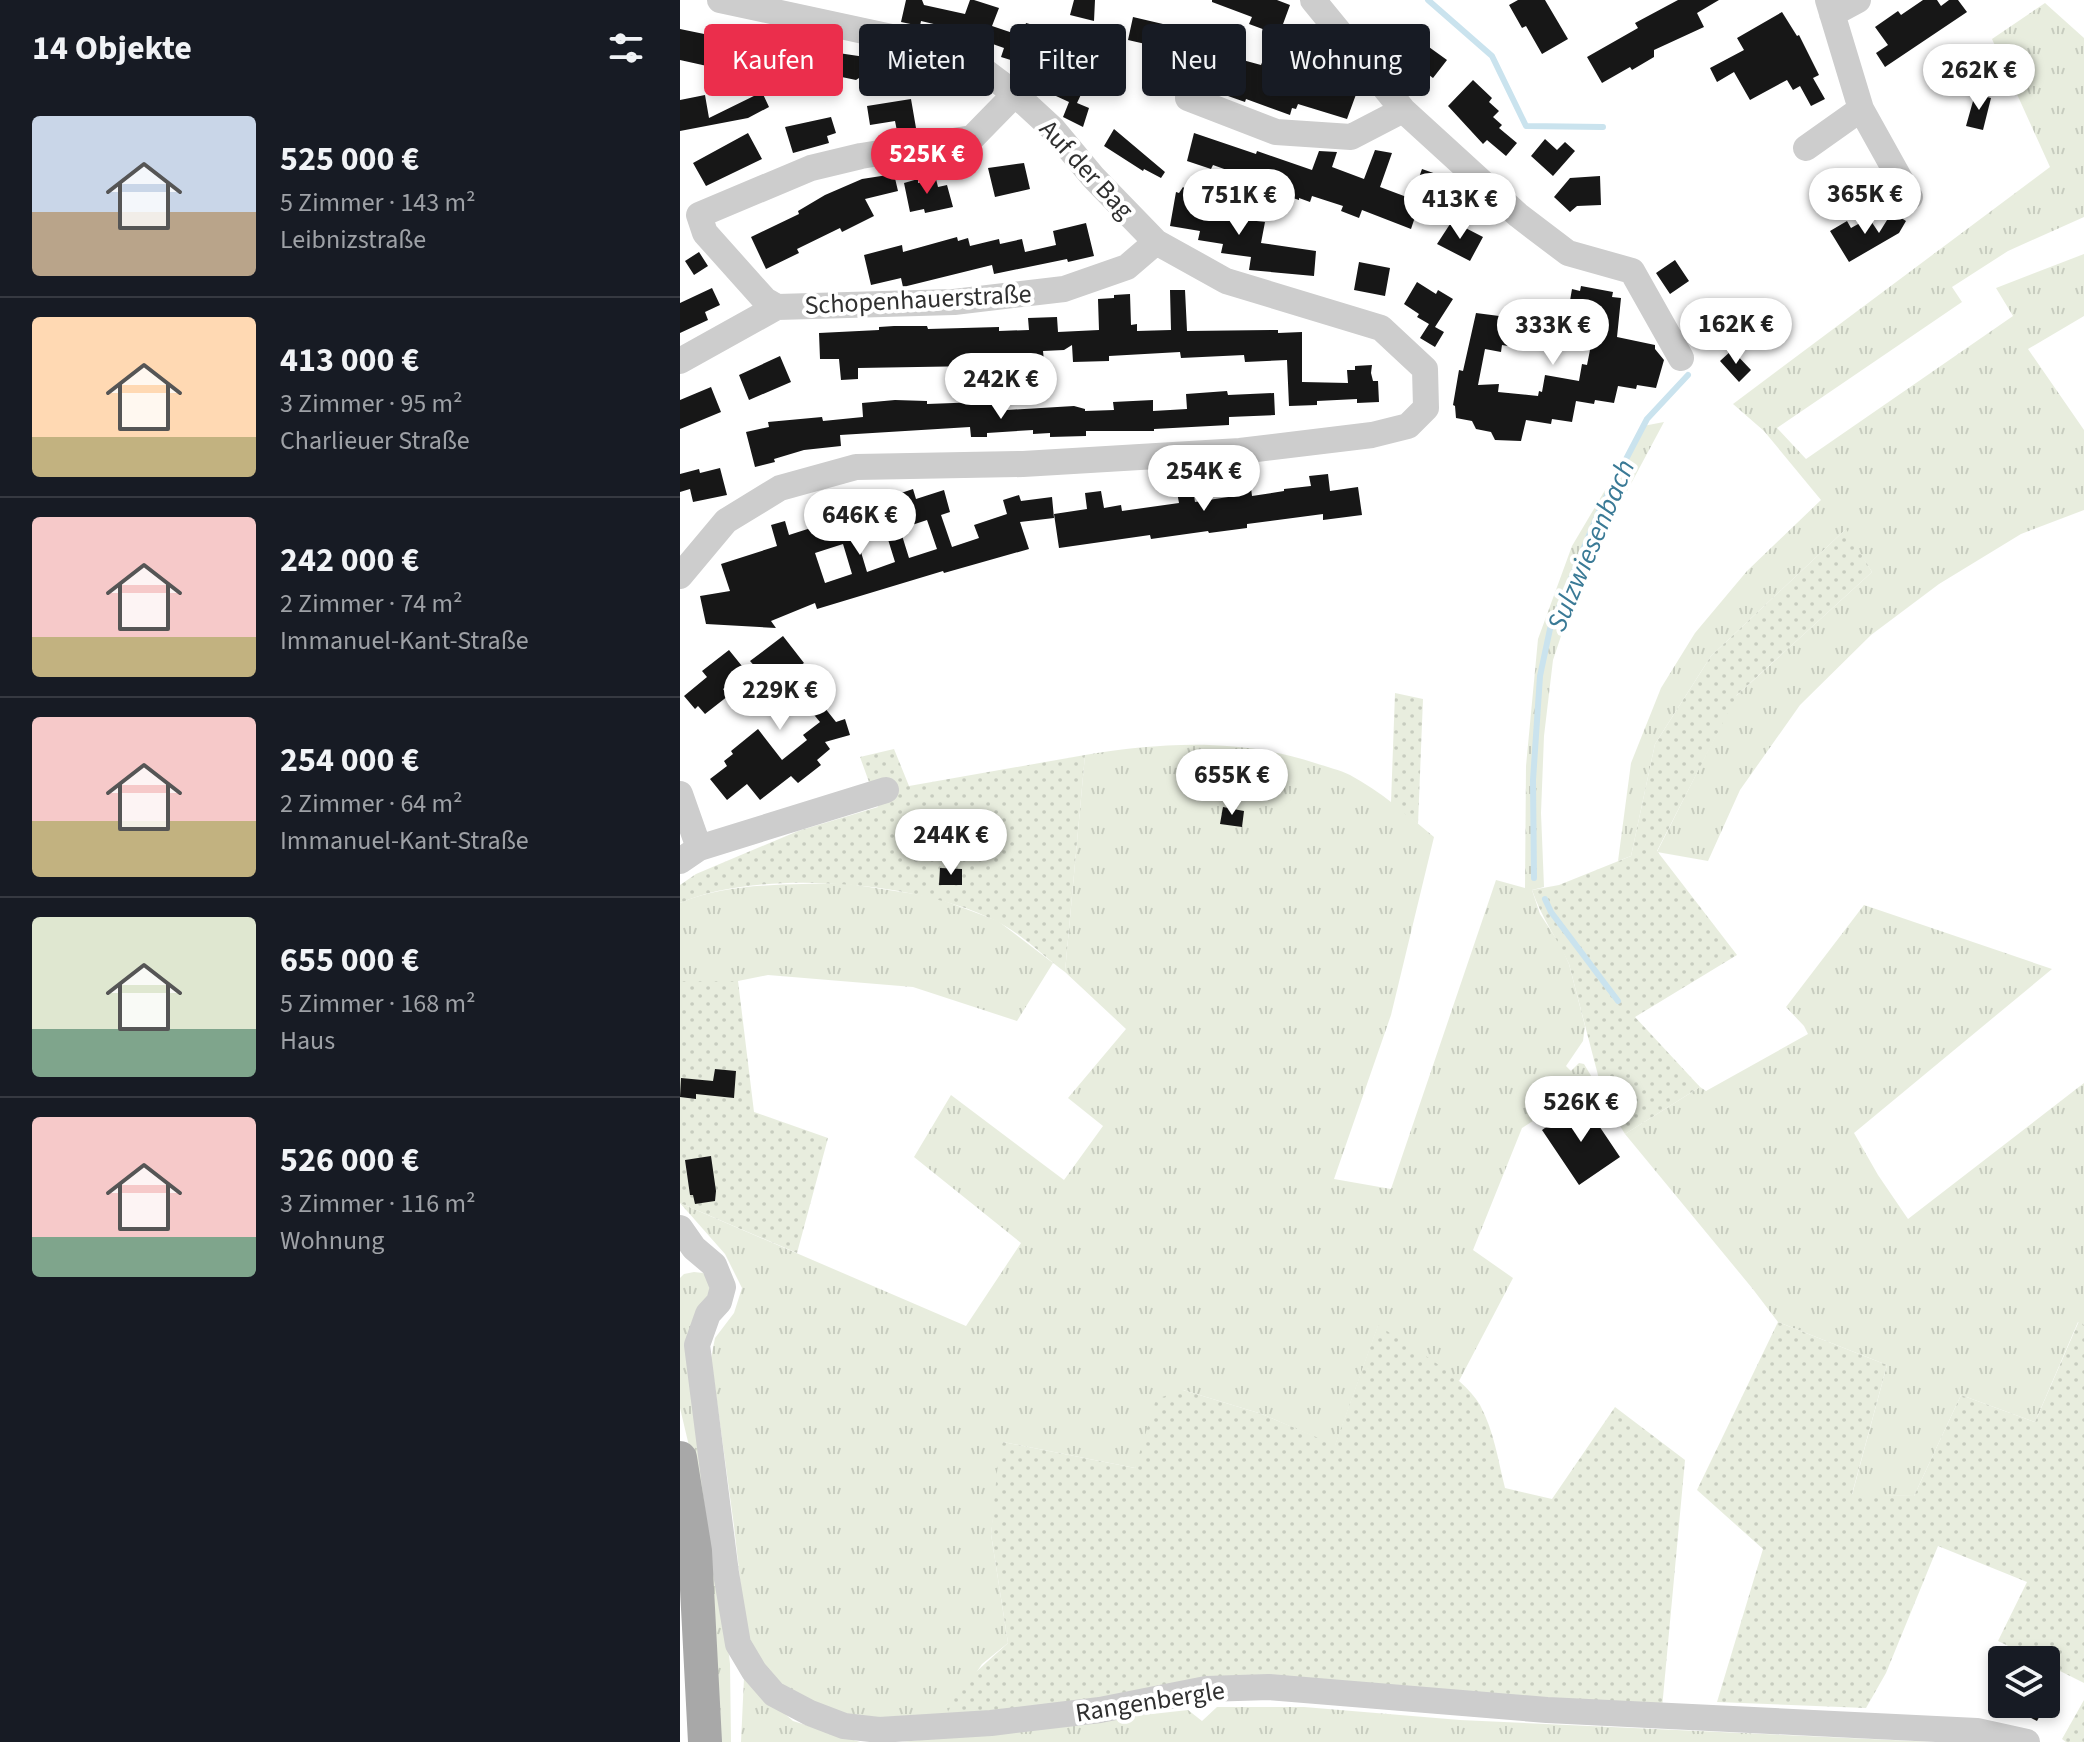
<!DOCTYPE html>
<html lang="de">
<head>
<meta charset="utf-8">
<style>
  :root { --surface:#171b24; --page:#20242c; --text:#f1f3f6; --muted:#9ea1a6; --line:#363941; --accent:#eb2e4c }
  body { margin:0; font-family:"Source Sans 3",sans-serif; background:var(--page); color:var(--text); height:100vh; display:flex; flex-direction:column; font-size:30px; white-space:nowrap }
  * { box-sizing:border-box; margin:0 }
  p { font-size:26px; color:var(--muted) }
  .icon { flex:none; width:44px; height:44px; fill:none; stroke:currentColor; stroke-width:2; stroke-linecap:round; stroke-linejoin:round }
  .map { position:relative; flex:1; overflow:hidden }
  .sheet { display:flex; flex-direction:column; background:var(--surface); width:680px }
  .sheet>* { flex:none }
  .hud { position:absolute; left:24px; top:24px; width:760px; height:72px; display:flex; gap:16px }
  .fabs { position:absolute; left:1308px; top:1646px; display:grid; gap:16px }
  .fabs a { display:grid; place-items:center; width:72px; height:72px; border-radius:8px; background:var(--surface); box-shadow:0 4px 12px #0003; font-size:40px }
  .price { position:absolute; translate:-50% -68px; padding:0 18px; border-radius:28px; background:#fff; color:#222; font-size:26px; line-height:52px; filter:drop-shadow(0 2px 4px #0008) }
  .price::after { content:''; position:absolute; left:50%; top:48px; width:24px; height:18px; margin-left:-12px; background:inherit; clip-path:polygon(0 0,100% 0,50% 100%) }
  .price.selected { background:var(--accent); color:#fff }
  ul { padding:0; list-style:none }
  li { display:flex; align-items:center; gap:24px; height:200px; padding:0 32px }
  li+li { border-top:2px solid var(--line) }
  li span { display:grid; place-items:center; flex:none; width:224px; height:160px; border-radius:8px; color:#555 }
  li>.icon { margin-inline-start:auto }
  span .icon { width:96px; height:96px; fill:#fffc; stroke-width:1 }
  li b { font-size:34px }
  h2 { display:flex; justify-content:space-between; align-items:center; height:96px; padding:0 32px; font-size:34px }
  .tag { padding:0 28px; border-radius:8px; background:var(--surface); box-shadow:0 4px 12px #0003; font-size:28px; line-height:72px }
  .tag.selected { background:var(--accent); color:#fff }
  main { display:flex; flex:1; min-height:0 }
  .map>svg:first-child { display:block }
  .grass { fill:url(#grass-tufts) }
  .park { fill:url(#park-dots) }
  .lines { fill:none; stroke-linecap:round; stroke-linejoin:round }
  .stream { stroke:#cae3ee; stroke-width:6 }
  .building { fill:#171717; fill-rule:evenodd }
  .minor { stroke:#cdcdcd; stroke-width:26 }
  .major { stroke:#a8a8a8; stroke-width:34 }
  .labels { text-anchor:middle; stroke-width:8; stroke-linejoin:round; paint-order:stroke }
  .street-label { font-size:26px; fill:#303030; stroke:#fff }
  .water-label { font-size:28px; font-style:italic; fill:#3a7a96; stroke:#fff }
</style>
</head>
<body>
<main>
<section class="sheet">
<h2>14 Objekte<svg class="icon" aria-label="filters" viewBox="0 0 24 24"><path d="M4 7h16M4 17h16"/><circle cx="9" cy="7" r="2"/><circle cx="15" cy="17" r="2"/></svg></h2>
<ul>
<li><span style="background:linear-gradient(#c9d6e8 60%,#b9a48a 0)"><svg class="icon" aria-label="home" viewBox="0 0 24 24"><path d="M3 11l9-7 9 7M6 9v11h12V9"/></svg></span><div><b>525 000 €</b><p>5 Zimmer · 143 m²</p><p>Leibnizstraße</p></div></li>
<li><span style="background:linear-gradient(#ffd9b3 75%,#c2b280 0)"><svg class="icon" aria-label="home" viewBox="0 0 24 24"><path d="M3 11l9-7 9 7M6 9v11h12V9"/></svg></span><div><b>413 000 €</b><p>3 Zimmer · 95 m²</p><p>Charlieuer Straße</p></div></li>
<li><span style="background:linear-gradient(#f6c9c9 75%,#c2b280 0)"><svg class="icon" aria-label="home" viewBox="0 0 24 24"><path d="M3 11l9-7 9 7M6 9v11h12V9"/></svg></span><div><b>242 000 €</b><p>2 Zimmer · 74 m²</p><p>Immanuel-Kant-Straße</p></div></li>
<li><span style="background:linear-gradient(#f6c9c9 65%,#c2b280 0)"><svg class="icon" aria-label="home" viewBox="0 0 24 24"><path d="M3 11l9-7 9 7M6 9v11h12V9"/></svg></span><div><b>254 000 €</b><p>2 Zimmer · 64 m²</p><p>Immanuel-Kant-Straße</p></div></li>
<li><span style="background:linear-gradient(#dfe7d0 70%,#7fa58c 0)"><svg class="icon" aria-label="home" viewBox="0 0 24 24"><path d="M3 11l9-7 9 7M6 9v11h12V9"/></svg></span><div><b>655 000 €</b><p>5 Zimmer · 168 m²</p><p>Haus</p></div></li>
<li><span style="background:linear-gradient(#f6c9c9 75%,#7fa58c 0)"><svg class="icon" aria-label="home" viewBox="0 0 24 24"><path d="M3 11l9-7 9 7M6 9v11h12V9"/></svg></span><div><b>526 000 €</b><p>3 Zimmer · 116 m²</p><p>Wohnung</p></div></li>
</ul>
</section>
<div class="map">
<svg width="1404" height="1742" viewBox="0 0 1404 1742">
  <defs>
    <pattern id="grass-tufts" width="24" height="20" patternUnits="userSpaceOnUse" patternTransform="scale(2)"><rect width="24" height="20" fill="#e8edde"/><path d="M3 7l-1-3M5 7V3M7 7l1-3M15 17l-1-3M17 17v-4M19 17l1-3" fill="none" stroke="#c7ccbf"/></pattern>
    <pattern id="park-dots" width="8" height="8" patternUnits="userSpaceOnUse" patternTransform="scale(2)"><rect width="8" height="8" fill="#e8edde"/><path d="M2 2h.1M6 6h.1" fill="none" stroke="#c7ccbf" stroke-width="1.8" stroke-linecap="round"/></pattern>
  </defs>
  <rect width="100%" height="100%" fill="#fff"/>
  <!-- grass -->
  <path class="grass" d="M1365 3 1404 38V217L1328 251 1272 287 1282 302 1097 428 1126 459 1333 316 1316 288 1404 254V316L1348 349 1404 430V510L1341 534 1259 584 1191 635 1120 705 1060 790 1028 861 977 852 1055 697 1192 572 1165 530 1031 656 975 744 951 856 938 861 951 763 981 688 1015 633 1067 571 1141 500 1084 431 1053 404 1370 167 1312 39Z
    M984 422 900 579 873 660 864 736 861 813 864 887 852 890 860 914 881 946 889 964 905 1026 903 1041 886 1066 891 1071 899 1063 904 1064 916 1084 919 1099 915 1106 906 1093 886 1106 882 1102 842 1128 793 1250 833 1278 779 1381 698 1326 655 1446 582 1414 503 1390 455 1468 323 1442 311 1534 328 1643 302 1664 266 1717 203 1721 149 1710 96 1685 67 1642 54 1526 31 1358 35 1338 54 1313 62 1288 45 1254 0 1203 286 1326 341 1243 234 1157 271 1095 384 1180 423 1126 388 1098 446 1029 385 972 405 755C482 742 560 738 635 763 647 767 660 770 670 775 700 791 729 816 754 837L711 1015 654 1179 711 1189 816 880 845 888 846 766 858 639 892 546 963 426Z
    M163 883 254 897 318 921 373 963 337 1021 233 987 88 975 58 981H0V903C50 882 109 885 163 883Z
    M1184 905 1372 969 1174 1133 1198 1175 1228 1219 1404 1083V1325L1398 1322 1355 1422 1281 1395 1234 1496 1172 1495 1207 1365 1098 1322 1072 1288 945 1134 1020 1087 1026 1091 1128 1034 1124 1026 1106 1007Z
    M14 1272 23 1273 32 1281V1288L22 1309 43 1601 50 1664 51 1742H35L13 1463 0 1408V1278L4 1274Z
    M64 1678 113 1721 180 1742H61Z
    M537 1707H624L780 1720 1255 1742H222L508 1710 522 1721Z"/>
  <!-- park -->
  <path class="park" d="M1166 529 1192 572 1057 695 977 851 1057 955 955 1017 1020 1087 945 1134 925 1102 889 964C877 938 861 917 852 890L879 885 951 856 975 744 1031 656Z
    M715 693 743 699 738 824 711 803Z
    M214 749 229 786 405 755 385 972C363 956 341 933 316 921 238 881 80 868 0 903V885L16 874 118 831 198 807 180 757Z
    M0 981H58L74 1112 148 1138 117 1253 0 1203Z
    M1399 1321 1404 1325V1683L1366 1664V1660H1357L1318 1641 1347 1582 1258 1546 1206 1673 1186 1708 1037 1702 1083 1549 1017 1490 1098 1322 1207 1365 1172 1494 1234 1496 1281 1395 1355 1422Z
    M698 1325C728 1346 781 1373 800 1405 814 1431 818 1460 825 1488L872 1499 935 1407 1005 1460 982 1708 535 1680 418 1701 266 1717 277 1689 328 1643 311 1534 319 1452 323 1442 455 1468 476 1399 503 1390 582 1414 655 1445Z
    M1404 1700V1742H1386L1382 1739Z"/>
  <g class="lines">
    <!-- stream -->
    <path class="stream" d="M748 0 812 56 846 126 923 127
      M854 878 853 780 860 676 870 629 920 509 967 419 1008 375
      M865 899 871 912 938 1001"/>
  </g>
  <!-- building -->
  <path class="building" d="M226 0H242L244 5 285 14 290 0H294L319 8 312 26 342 36 346 23 364 28 359 42 362 43 354 67 321 57 324 48 279 32V30L241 21 240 26 221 22Z
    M394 0H415L414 21 390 15Z
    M532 0H597L610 5 599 35 569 24 572 17 532 2Z
    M838 0H865L888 39 862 54 846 26 842 28 829 5Z
    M998 0H1039L1017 13 1024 27 974 50V57L952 70 950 67 922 83 907 57 958 28 955 23Z
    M1243 0H1257L1261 6 1269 0H1278L1287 12 1205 67 1196 53 1208 45 1195 27 1218 11 1221 15Z
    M1102 12 1117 36 1119 35 1139 75 1133 78 1145 99 1131 106 1120 86 1113 90 1107 80 1070 100 1054 72 1037 82 1030 68 1064 50 1057 38Z
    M453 17 500 28 498 34 508 37 509 54 448 40Z
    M0 29 58 41V39L75 42 136 58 138 50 192 58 188 78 182 76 176 80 133 71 130 87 28 63 27 66 0 60Z
    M742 42 767 60 753 78 729 60Z
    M548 56 581 65 583 60 645 86 648 78 678 89 667 119 618 104 616 109 612 108 610 115 566 99 565 102 548 96 550 91 530 84 539 59 547 61Z
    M384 66 400 73 396 83 405 86 397 103 409 108 403 127 383 117 389 102 363 90 373 69 381 72Z
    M793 80 812 98 809 102 819 111 813 117 822 125 819 128 837 143 826 156 807 140 803 144 768 106Z
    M82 92 89 107 68 118 0 131V100L25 95 29 118Z
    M1295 94 1311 98 1303 130 1286 126Z
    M231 99 236 128 217 131 215 121 190 125 187 106Z
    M151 117 156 133 147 136 149 143 113 153 105 127Z
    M434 129 485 172 481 178 464 169 463 171 424 146Z
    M68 133 82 159 26 186 13 163Z
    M514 133 576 154 577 151 632 170 639 151 657 152 652 167 684 179 695 150 712 153 700 187 740 202 731 229 682 210 679 218 661 211 663 206 632 196 630 202 619 198V200L597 193 599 189 572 179 533 165 531 169 507 161Z
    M865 139 877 150 885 142 895 151 873 176 851 156Z
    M344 163 350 189 315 197 308 168Z
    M742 169 759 175 753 192 736 186Z
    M214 174 218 191 185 199 194 216 162 232 160 228 117 249 119 253 86 269 71 237 119 214 118 211 145 195 182 179Z
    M920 176 921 205 897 206 890 212 874 197 890 178Z
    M238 179V183L256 179 258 187 267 185 273 207 245 213 244 209 230 212 224 183Z
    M503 187 512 194 533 198 530 217 567 223 568 220 585 222 581 243 636 251 634 276 569 270 571 257 541 253 543 244 518 240 520 231 490 226 496 192 499 193Z
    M1212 212 1226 221 1219 233 1169 262 1150 231 1167 221 1171 228 1189 218 1199 233Z
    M772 221 803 237 790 261 757 244Z
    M406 223 414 256 388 262 387 259 314 274 312 265 223 287 221 278 191 285 184 255 222 245 223 252 277 237 278 241 288 238 290 246 319 239 320 244 342 239 345 252 376 245 373 231Z
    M19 252 28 266 14 275 5 261Z
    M995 260 1009 281 990 294 976 273Z
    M679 262 710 268 705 296 674 290Z
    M737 282 756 294 758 290 773 299 755 327 764 332 755 347 740 338 749 324 737 317 739 314 724 304Z
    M901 286 933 292 932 297 941 298 937 337 975 345V349L984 360 976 388 957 385 956 389 938 386 934 403 915 400 914 404 896 401 892 422 872 419 871 424 846 420 841 441 815 440 811 432 796 429 792 421 776 418 775 406 773 405 779 370 783 371 796 313 827 317 829 308 862 314 855 351 822 345 821 352 805 349 798 385 819 384 818 392 858 396 859 391 862 392 865 375 899 381 902 364 907 365 913 335 897 332 886 324 892 289 900 291Z
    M32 288 40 305 25 312 28 320 0 333V303Z
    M490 290H505L507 331 598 330V333L622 332V382L668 383 667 370H675V366L692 365 691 373 693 381H698L699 402 677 403V399L637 401V405L609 406 607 360 565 362 564 355 501 358 500 352 429 356V361L393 362 392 345 384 350 363 351 364 361 297 366 178 368V379L161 380 159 359H140L139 333 199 330V327L214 326H247L248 329 319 327V331L349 330 348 318 377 317 378 332 419 330 418 299 434 298V295L450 294 451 325 457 324V331L491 330Z
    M1052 350 1071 370 1059 382 1040 361Z
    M100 356 111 382 69 400 59 375Z
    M31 387 41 412 0 429V400Z
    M547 391 548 395 594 393 595 415 549 417V425L474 429V431H406V436L370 437V433L353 434V430L307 433V437H291L290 427 160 435 161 446 124 450 94 459 95 462 75 467 66 432 89 427 88 422 142 417 143 421 183 417 182 403 215 400 247 401V404L327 401V410L394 406 405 409V411L434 410 433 402 473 400V411L507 409 506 394Z
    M40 468 47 495 13 502 10 489 0 492V474L19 469 20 473Z
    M648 474 650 491 678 487 682 515 643 520V514L567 524V528L529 533 528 531 471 539 470 535 379 548 374 514 407 509 405 493 421 491 424 508 441 505 442 511 499 503 497 492 513 489 515 502 555 496 553 482 570 480 572 496 604 491V489L631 486 629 476Z
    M233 489 236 499 264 490 270 512 261 515 272 547 299 538 294 525 327 514 323 500 339 495 341 501 372 497 374 518 340 522 349 549 264 573 263 571 137 609 135 603 91 621 96 628 26 624 20 596 50 591 41 564 97 546 91 525 105 521 109 535 137 526 132 512 147 507 152 524 179 515 175 501 189 497 195 513 222 504 218 494ZM247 520 257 549 229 558 220 529ZM206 533 215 562 187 572 178 542ZM163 544 172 574 145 583 135 553Z
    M103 636 124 663 117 668 136 691 133 693 156 722 165 719 170 735 145 742 150 749 137 760 141 765 118 783 111 776 80 800 67 784 47 800 30 779 47 766 44 761 53 754 51 751 78 729 102 760 127 740 123 735 140 722 120 698 110 705 70 661Z
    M49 650 66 671 43 689 48 696 25 714 18 706 15 709 4 696 27 677 22 671Z
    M543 807 564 811 562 827 540 824Z
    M260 868 282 869V885H259Z
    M35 1069 56 1071 54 1098 16 1094V1099L0 1097 1 1078 33 1081Z
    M903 1102 940 1157 899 1185 862 1130Z
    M31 1156 36 1191 35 1201 15 1204 13 1195H10L5 1160Z
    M1324 1704H1366L1357 1721Z"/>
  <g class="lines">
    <!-- minor -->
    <path class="minor" d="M633 0 723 110 838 215 888 253 952 271 1001 358
      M1148 0 1181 109 1230 197
      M1152 14 1178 0
      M508 98 596 132 671 137 723 110
      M1126 148 1181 109
      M97 307 85 300 25 233 19 215 131 168 181 156 292 138 335 94
      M0 361 97 307 274 302 384 289 447 267 476 242
      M0 576 46 521 100 488 176 467 343 464 560 451 692 435 728 426 746 408 745 369 701 328 546 281 476 242 413 177 373 129 335 94 294 63 253 46 40 0
      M0 794 19 848
      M0 861 19 848 206 790
      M0 1228 14 1248 34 1265 43 1287 39 1302 28 1314 17 1345 46 1573 58 1644 74 1671 94 1694 130 1713 164 1726 199 1730 311 1723 420 1710 526 1689 589 1687 867 1710 1297 1731 1347 1742"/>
    <!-- major -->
    <path class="major" d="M0 1458 15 1551 25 1742"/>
  </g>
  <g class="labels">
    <!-- street labels -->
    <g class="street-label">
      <text transform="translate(407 169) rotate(47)" y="9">Auf der Bag</text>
      <text transform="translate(238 299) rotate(-3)" y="9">Schopenhauerstraße</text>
      <text transform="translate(470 1701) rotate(-9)" y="9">Rangenbergle</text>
    </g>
    <!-- water labels -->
    <g class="water-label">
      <text transform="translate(910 545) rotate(-67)" y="10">Sulzwiesenbach</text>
    </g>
  </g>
</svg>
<div class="fabs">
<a><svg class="icon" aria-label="layers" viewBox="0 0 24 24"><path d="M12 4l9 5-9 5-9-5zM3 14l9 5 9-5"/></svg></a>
</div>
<b class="price" style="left:1299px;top:112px">262K €</b>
<b class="price selected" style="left:247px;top:196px">525K €</b>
<b class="price" style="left:1185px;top:236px">365K €</b>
<b class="price" style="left:559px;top:237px">751K €</b>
<b class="price" style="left:780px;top:241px">413K €</b>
<b class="price" style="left:1056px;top:366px">162K €</b>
<b class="price" style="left:873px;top:367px">333K €</b>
<b class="price" style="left:321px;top:421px">242K €</b>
<b class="price" style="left:524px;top:513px">254K €</b>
<b class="price" style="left:180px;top:557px">646K €</b>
<b class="price" style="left:100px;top:732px">229K €</b>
<b class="price" style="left:552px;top:817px">655K €</b>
<b class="price" style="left:271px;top:877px">244K €</b>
<b class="price" style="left:901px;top:1144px">526K €</b>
<div class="hud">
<a class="tag selected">Kaufen</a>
<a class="tag">Mieten</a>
<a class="tag">Filter</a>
<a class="tag">Neu</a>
<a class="tag">Wohnung</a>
</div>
</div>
</main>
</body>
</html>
